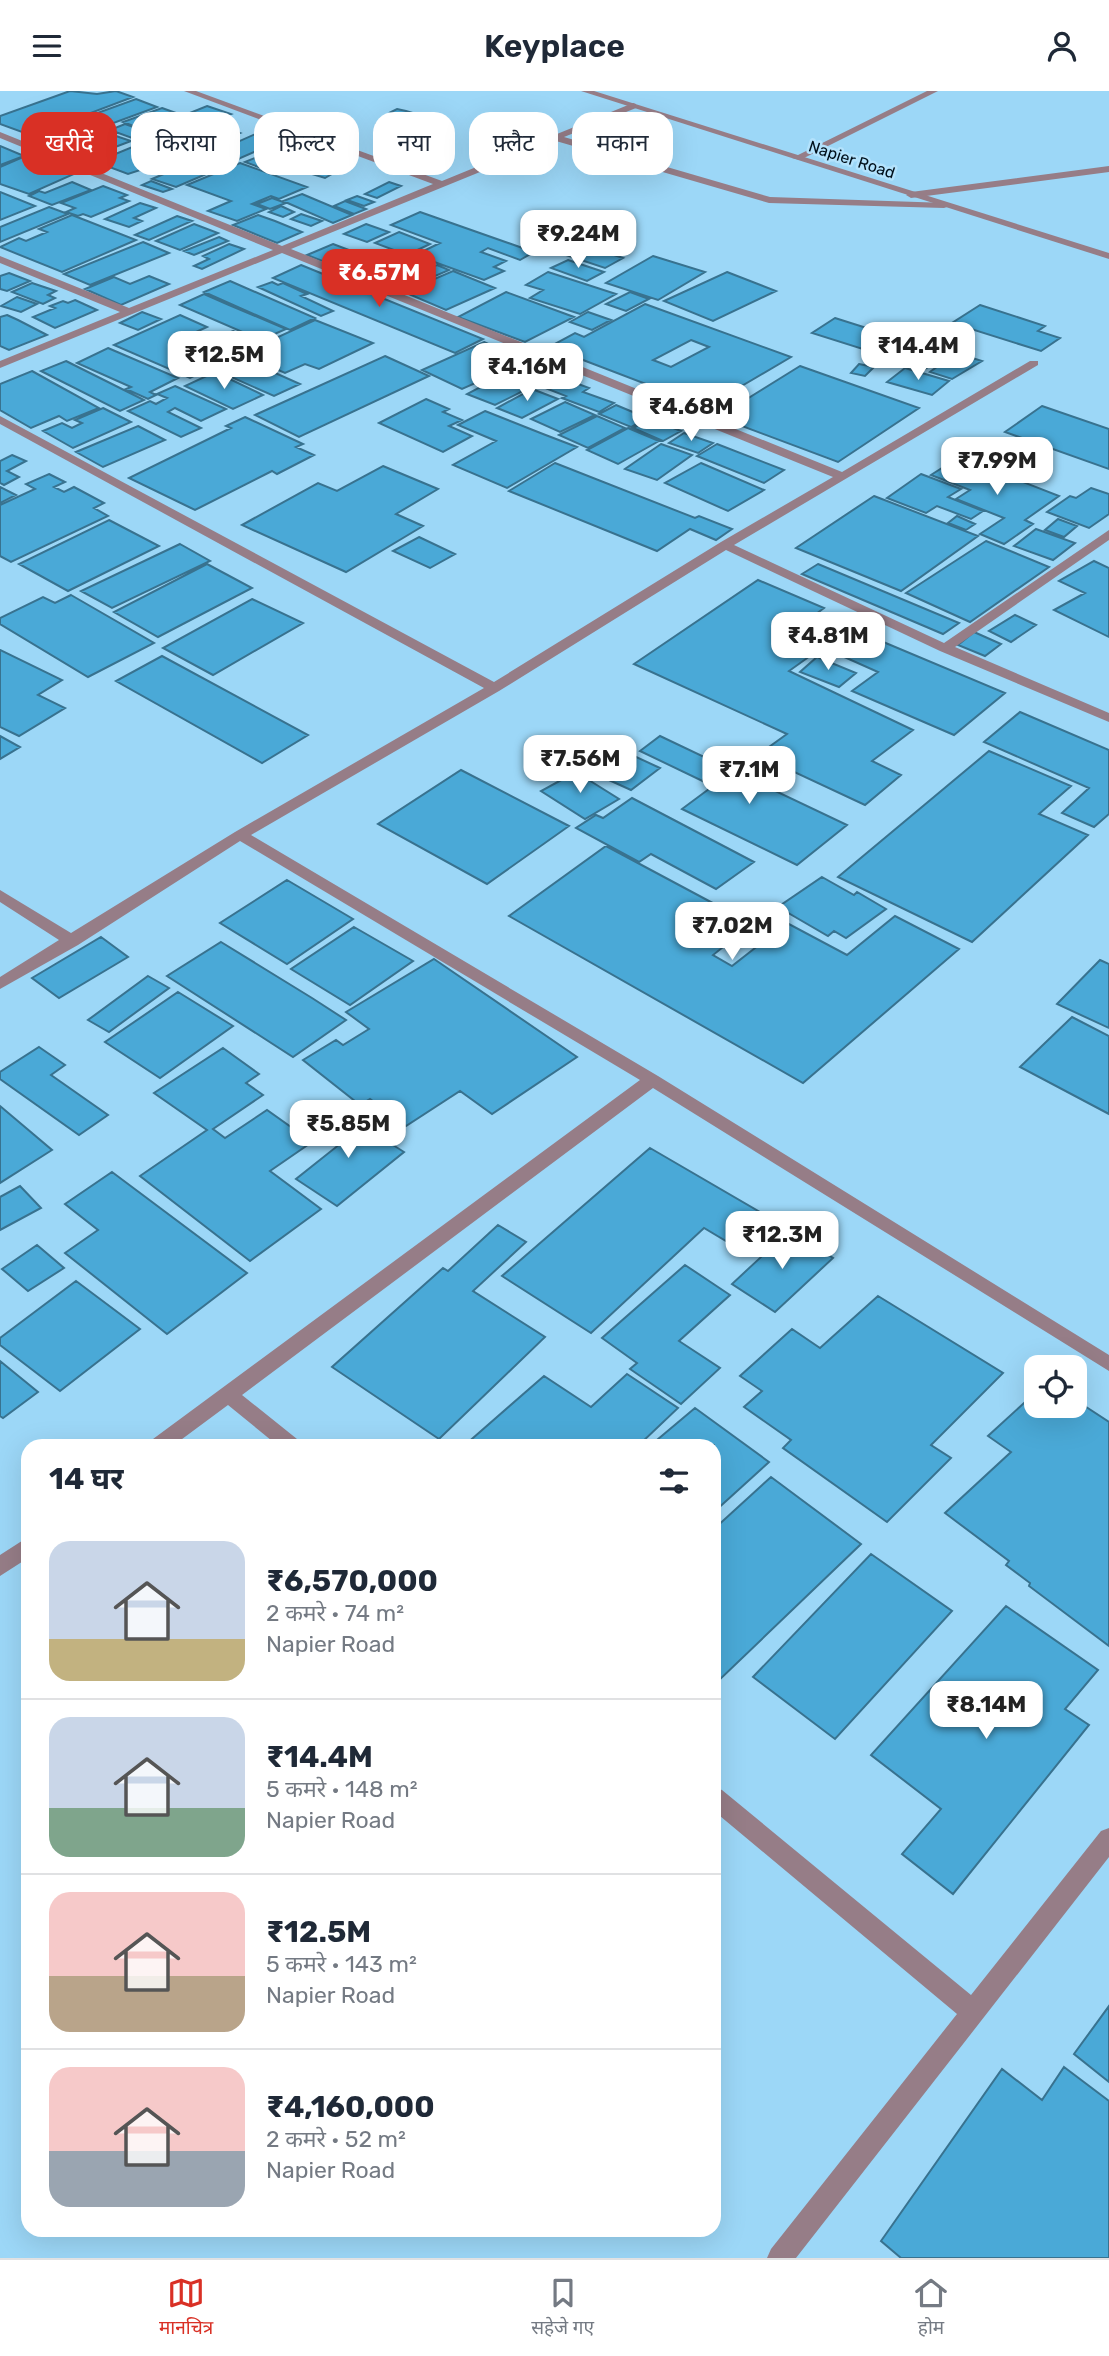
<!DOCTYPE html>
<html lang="hi">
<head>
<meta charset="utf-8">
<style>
  :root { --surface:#fff; --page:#f2f2f3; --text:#1f2937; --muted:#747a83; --line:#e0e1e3; --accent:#d93025 }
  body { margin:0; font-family:Rubik,"Noto Sans Devanagari",sans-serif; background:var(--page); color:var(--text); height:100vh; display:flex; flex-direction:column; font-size:26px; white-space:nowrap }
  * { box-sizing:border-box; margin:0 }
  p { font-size:23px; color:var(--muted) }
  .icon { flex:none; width:38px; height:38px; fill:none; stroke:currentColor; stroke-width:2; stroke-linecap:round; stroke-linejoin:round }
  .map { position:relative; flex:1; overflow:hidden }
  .details { position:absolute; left:21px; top:1348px; width:700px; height:798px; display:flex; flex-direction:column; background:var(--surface); border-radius:21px; box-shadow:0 7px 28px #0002 }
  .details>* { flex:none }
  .top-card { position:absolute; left:21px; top:21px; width:700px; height:63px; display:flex; gap:14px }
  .tools { position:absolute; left:1024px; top:1264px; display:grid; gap:14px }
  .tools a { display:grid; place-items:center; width:63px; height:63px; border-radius:14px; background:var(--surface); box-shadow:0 7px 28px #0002; font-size:35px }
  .price { position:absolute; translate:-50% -60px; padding:0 16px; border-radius:14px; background:#fff; color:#222; font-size:23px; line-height:46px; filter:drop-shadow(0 2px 4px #0008) }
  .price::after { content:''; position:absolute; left:50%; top:42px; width:21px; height:16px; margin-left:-10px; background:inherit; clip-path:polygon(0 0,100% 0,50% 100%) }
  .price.current { background:var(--accent); color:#fff }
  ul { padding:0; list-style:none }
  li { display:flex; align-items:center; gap:21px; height:175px; padding:0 28px }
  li+li { border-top:2px solid var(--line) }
  li span { display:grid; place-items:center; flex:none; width:196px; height:140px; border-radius:21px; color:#555 }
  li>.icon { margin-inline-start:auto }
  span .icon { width:84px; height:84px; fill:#fffc; stroke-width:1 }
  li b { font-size:30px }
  h2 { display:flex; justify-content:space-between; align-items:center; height:84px; padding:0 28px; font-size:30px }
  .pill { padding:0 24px; border-radius:21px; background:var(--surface); box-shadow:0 7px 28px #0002; font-size:24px; line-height:63px }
  .pill.current { background:var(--accent); color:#fff }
  header { display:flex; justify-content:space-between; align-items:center; height:91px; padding:0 28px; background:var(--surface); font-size:32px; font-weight:600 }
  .menu { display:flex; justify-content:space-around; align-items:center; height:98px; border-top:2px solid var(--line); background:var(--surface); font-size:19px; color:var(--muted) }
  .menu a { display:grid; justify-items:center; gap:4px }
  .menu .current { color:var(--accent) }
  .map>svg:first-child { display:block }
  .building { fill:#4aa9d7; stroke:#38728f; stroke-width:2; fill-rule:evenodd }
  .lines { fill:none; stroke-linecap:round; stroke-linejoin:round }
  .minor { fill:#967d87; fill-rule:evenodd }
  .tertiary { fill:#967d87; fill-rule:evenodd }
  .labels { text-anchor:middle; stroke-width:5; stroke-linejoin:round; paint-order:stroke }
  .far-street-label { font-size:16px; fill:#00101b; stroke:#b3e2fc }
</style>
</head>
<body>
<header><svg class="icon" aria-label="menu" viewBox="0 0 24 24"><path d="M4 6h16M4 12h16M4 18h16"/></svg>Keyplace<svg class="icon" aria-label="person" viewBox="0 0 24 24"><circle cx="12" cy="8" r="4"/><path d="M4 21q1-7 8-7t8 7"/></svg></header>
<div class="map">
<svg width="1109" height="2167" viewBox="0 0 1109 2167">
  <rect width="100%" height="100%" fill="#9cd7f7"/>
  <!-- building -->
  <path class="building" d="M70 0 97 3 116 0 133 6 67 31 59 28 22 41 0 33V25Z
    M136 8 157 16 89 41 67 33Z
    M207 15 231 23 199 36 175 28Z
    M162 17 179 23 141 38 123 31Z
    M397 18 406 20 426 26 399 38 378 32 398 23 391 21Z
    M58 32 80 40 54 50 32 41Z
    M125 33 148 41 132 47 110 39Z
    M170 33 182 37 158 47 145 43Z
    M219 34 240 42 230 46 209 38Z
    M105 38 117 42 113 44 131 50 81 69 51 58Z
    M203 39 228 47 214 53 202 49 194 52 203 55 190 60 167 52Z
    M260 41 296 51 273 62 261 58 211 80 188 73Z
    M400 43 420 50 441 56 417 65 379 51Z
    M142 52 167 61 176 57 191 63 146 81 140 79 128 83 96 71Z
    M0 55 24 65 0 74Z
    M317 63 349 73 325 87 312 83 318 80 295 74Z
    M262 64 281 72 264 78 245 71Z
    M23 66 74 83 29 103 0 93V76Z
    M240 72 307 96 279 108 271 105 252 113 266 118 237 130 208 120 231 110 187 94Z
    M187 73 211 81 176 96 152 88Z
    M151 90 172 98 163 101 142 94Z
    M72 91 91 99 52 114 29 105 39 100 45 102Z
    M389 91 401 95 377 107 365 103Z
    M103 95 127 104 120 107 129 110 91 126 83 123 78 125 66 121 75 117 61 112Z
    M0 101 35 115 0 129Z
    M302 103 352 124 333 132 283 110Z
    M357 105 374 111 364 115 347 109Z
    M272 107 286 112 270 118 257 113Z
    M345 110 366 118 354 123 334 115Z
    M140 112 156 117 134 127 142 130 129 136 105 128Z
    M281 115 294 121 283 126 269 121Z
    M49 116 68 123 0 151V136Z
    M420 121 534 161 520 169 488 157 481 161 506 170 494 176 504 180 484 189 415 164 440 152 391 134Z
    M301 123 322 130 311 135 291 128Z
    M72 124 136 149 62 181 0 156 19 147 26 150 47 141 39 138Z
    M258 124 275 130 302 141 277 152 233 134Z
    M177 125 192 130 149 149 135 144Z
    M194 133 218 142 180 159 156 150Z
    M366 133 389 141 367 151 344 143Z
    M399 141 430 153 407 164 375 152Z
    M598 145 631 156 619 163 587 151Z
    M219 146 228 150 194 164 184 160Z
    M143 151 169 162 90 194 64 183Z
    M575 151 623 167 605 177 557 161Z
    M229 153 244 158 202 178 194 175 209 168 203 165Z
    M333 153 407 181 381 193 307 164Z
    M653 165 705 181 658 209 606 192Z
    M568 169 604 181 587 190 551 177Z
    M301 174 483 248 455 262 273 187Z
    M437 174 449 179 433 186 421 180Z
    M453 180 495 197 446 219 404 201Z
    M548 181 616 203 580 223 530 207 543 199 526 194Z
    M727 181 776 200 713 230 664 210Z
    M9 182 30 190 7 200 0 198V185Z
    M412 183 426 188 399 200 386 195Z
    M149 185 169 193 121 214 85 198 114 186 130 193Z
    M230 190 315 227 290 239 204 201Z
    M272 191 278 194 283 192 307 203 301 205 333 220 321 225 258 196Z
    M32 192 56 200 48 204 55 207 43 213 12 201Z
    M506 201 574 226 525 251 458 226Z
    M630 201 649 208 626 220 606 213Z
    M204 203 229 214 286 238 261 249 180 214Z
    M17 206 37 213 21 221 1 215Z
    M75 209 97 219 55 237 33 226 55 217 50 215 63 210 68 212Z
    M645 213 791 266 706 316 549 256 575 242 584 246ZM691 249 709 256 671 276 653 269Z
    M980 214 1045 235 1038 240 1060 247 1041 260 952 232Z
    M142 221 161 228 138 239 120 232Z
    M588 221 611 229 592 239 570 231Z
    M7 224 18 229 47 244 9 259 0 255V226Z
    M180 224 207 236 196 241 244 261 236 265 250 271 223 283 210 277 190 287 114 254Z
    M835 227 892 245 869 260 812 242Z
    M315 229 373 252 319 278 305 273 285 282 253 268 264 263 252 258Z
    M233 240 259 252 242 259 216 247Z
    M484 251 525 270 462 298 422 279Z
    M925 252 982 270 952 288 930 281 938 275 906 265Z
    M108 257 178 287 150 301 156 304 148 308 126 298 131 296 77 272Z
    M385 265 429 285 299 346 255 324Z
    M897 265 928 276 922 280 890 269Z
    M66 270 144 309 120 320 41 280Z
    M255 273 300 293 274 305 229 285Z
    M525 273 589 297 583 301 614 312 599 321 562 307 566 305 507 282Z
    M859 273 874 276 865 285 851 282Z
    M800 275 919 317 838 371 718 326Z
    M905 277 949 290 932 304 887 291Z
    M32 280 99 317 67 330 59 325 31 337 0 319V293Z
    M215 281 263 304 233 318 185 295Z
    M503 284 531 296 495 314 467 303Z
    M175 295 226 318 201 330 175 317 168 321 201 337 181 346 128 320 150 310 156 313 167 307 157 303Z
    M532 298 558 308 522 327 497 317Z
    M426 308 449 318 443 321 462 329 449 335 472 345 443 361 379 332Z
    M565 311 595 324 560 341 531 328Z
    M616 314 647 327 631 336 599 323Z
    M1042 315 1109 338V378L1005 341Z
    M103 317 131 331 73 357 43 340 62 332 72 337 82 332 75 329Z
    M485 320 543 343 577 356 507 397 453 374 496 350 458 334Z
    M597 325 625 337 588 357 559 344Z
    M245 326 303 353 296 356 314 364 277 383 272 380 195 419 129 387 231 337 226 335Z
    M650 328 681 340 663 350 633 337Z
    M138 335 165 349 103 376 76 361Z
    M628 337 659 350 618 373 587 359Z
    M684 342 713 352 698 362 669 352Z
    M661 353 692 364 657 389 625 378Z
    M717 353 784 379 764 392 697 365Z
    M12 364 26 370 7 380 19 386 4 394 0 392V370Z
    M959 366 1059 405 1025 429 1033 433 1004 453 980 443 1004 427 956 408 970 399 931 384Z
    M555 372 695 427 699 425 732 438 716 449 690 438 657 460 509 400Z
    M701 372 764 399 728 420 665 392Z
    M383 375 438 398 396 423 423 435 346 481 242 434 318 392 337 400Z
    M49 383 65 391 54 396 64 401 74 396 104 412 94 417 108 425 11 471 0 465V414L35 398 26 393Z
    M921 383 961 398 948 406 983 420 971 428 937 415 926 422 887 407Z
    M0 396 16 404 0 412Z
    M1091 397 1109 403V423L1089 437 1047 421 1070 405 1076 407Z
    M874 405 978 445 901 500 796 457Z
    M957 425 975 433 966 439 948 432Z
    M1058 428 1077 435 1064 446 1045 439Z
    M109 429 159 455 68 500 19 473Z
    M1036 438 1075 452 1053 469 1014 455Z
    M419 446 455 463 430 477 393 460Z
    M986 450 1049 476 970 531 906 502Z
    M180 453 210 470 112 517 81 500Z
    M1094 470 1109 477V546L1054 519 1085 502 1059 490Z
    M207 473 252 497 158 546 114 521Z
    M818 473 959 532 943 543 802 483Z
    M758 489 824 517 812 526 832 535 812 549 824 555 789 580 913 639 872 670 901 684 865 714 758 664 787 643 634 573Z
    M71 504 154 552 88 586 0 533V527L43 506 55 512Z
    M252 508 303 532 213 584 163 557Z
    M1015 524 1036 534 1011 551 989 540Z
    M974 541 1001 553 985 565 958 554Z
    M869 545 1005 602 954 644 852 600 878 581 842 565Z
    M0 559 62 589 38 604 65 617 19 645 0 636Z
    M162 565 308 644 262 672 116 590Z
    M817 566 856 582 839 596 800 581Z
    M1020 621 1109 659V723L1094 736 1062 722 1089 697 984 651Z
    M0 645 20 656 0 668Z
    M660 645 847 734 797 774 682 718 713 695 640 660Z
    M608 653 660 677 631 699 578 675Z
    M989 660 1071 695 1039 723 1088 744 972 851 838 786Z
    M461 679 569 735 487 793 378 733Z
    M576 681 619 708 585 728 541 700Z
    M632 707 754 771 716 798 651 763 639 771 576 737 596 724 603 727Z
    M606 755 752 833 713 864 732 875 787 832 847 864 895 825 959 858 803 992 509 825Z
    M822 786 854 804 857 801 886 818 846 847 834 840 828 845 778 816Z
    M287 789 353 828 287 873 220 832Z
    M354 836 413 870 350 914 291 878Z
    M101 846 128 866 59 907 32 887Z
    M221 851 312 907 346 929 293 966 167 885Z
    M434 868 577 966 492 1023 460 1000 406 1035 370 1008 360 1014 303 969 336 949 343 954 369 938 346 921Z
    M1100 869 1109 873V937L1057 913Z
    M148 885 169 897 109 941 88 929Z
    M178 901 233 935 160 987 105 951Z
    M1072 926 1109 945V1023L1020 976Z
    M39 956 65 974 51 984 108 1024 79 1044 0 988V981Z
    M223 957 259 983 246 992 263 1004 213 1038 225 1047 267 1019 312 1051 270 1080 321 1118 250 1170 140 1085 207 1039 154 1002Z
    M0 1015 52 1059 0 1092Z
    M341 1021 404 1061 337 1115 296 1088 340 1053 317 1040Z
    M650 1057 772 1128 741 1159 704 1137 591 1242 502 1185Z
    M112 1081 247 1182 167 1243 65 1162 98 1139 65 1113Z
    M20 1095 41 1117 0 1139V1106Z
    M498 1134 526 1151 473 1200 545 1246 439 1348 332 1276 443 1177 448 1180Z
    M789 1140 833 1167 775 1221 732 1193Z
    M37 1154 64 1177 28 1200 2 1178Z
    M685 1174 730 1204 679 1250 720 1277 681 1313 630 1278 637 1272 602 1247Z
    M76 1190 140 1238 60 1300 0 1254V1247Z
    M878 1205 1003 1282 931 1354 951 1367 887 1431 783 1357 791 1349 744 1316 762 1300 740 1285 792 1238 820 1257Z
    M0 1270 38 1301 3 1327 0 1325Z
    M627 1283 678 1317 639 1354H465L544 1285 591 1316Z
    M1036 1301V1314H1074V1308L1109 1331V1555L1029 1495 1030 1492 1006 1474 1009 1470 945 1422 1011 1361 988 1345Z
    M695 1317 769 1371 714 1421V1354H651Z
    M771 1386 861 1453 714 1594V1438Z
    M871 1463 952 1520 835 1648 753 1586Z
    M1006 1515 1098 1579 1065 1618 1089 1634 953 1803 902 1763 941 1718 871 1664Z
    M1109 1915V1991L1074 1963Z
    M1064 1976 1109 2010V2167H901L881 2150 1002 1978 1042 2009Z"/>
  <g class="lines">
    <!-- minor -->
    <path class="minor" d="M184 0H196L442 90 633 12 636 13V17L564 46 770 106 947 112V116L944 117 769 112 556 50 291 158 842 381 1030 270H1038V274L734 454 944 552 1109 439V449L955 556 1109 622V631L940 560 726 459 499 600 251 744 658 985 1109 1264V1280L653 997 242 1304 297 1348 300 1354H277L228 1314 174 1354H150L153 1348 640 989 240 750 78 854 0 898V886L59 849 0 811V799L71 842 235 741 484 597 0 333V325L494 591 721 451 833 386 282 162 0 277V270L120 221 0 172V165L129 217 273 159 0 47V41L282 155 433 93Z
      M927 0H938L800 69 792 67Z
      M1109 75V81L911 107 906 104 911 101Z
      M28 1446V1467L0 1485V1464Z
      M714 1696 722 1699 971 1904 1101 1740 1109 1737V1766L796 2167H767L771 2158 957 1923 714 1720Z"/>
    <!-- tertiary -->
    <path class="tertiary" d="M581 0H594L1109 162V168Z"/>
  </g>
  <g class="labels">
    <!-- far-street labels -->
    <g class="far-street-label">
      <text transform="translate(852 68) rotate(18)" y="6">Napier Road</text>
    </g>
  </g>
</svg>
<div class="tools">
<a><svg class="icon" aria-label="locate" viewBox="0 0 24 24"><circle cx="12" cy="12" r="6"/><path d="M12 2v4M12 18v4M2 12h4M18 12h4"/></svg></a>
</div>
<b class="price" style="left:578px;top:179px">₹9.24M</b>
<b class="price current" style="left:379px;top:218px">₹6.57M</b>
<b class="price" style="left:918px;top:291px">₹14.4M</b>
<b class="price" style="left:224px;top:300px">₹12.5M</b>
<b class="price" style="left:527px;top:312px">₹4.16M</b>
<b class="price" style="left:691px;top:352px">₹4.68M</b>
<b class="price" style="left:997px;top:406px">₹7.99M</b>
<b class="price" style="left:828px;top:581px">₹4.81M</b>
<b class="price" style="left:580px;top:704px">₹7.56M</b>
<b class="price" style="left:749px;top:715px">₹7.1M</b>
<b class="price" style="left:732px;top:871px">₹7.02M</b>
<b class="price" style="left:348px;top:1069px">₹5.85M</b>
<b class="price" style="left:782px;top:1180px">₹12.3M</b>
<b class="price" style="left:986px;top:1650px">₹8.14M</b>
<div class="top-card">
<a class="pill current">खरीदें</a>
<a class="pill">किराया</a>
<a class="pill">फ़िल्टर</a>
<a class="pill">नया</a>
<a class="pill">फ़्लैट</a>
<a class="pill">मकान</a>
</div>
<section class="details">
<h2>14 घर<svg class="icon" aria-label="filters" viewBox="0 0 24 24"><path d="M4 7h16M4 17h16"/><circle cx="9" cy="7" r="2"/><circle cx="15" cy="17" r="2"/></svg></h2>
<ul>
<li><span style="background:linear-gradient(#c9d6e8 70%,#c2b280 0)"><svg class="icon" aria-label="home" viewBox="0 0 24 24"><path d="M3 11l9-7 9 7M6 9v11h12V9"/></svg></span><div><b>₹6,570,000</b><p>2 कमरे · 74 m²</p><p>Napier Road</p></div></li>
<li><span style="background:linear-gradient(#c9d6e8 65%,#7fa58c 0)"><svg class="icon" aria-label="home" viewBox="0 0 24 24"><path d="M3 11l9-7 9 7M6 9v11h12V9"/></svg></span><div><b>₹14.4M</b><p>5 कमरे · 148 m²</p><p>Napier Road</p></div></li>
<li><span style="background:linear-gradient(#f6c9c9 60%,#b9a48a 0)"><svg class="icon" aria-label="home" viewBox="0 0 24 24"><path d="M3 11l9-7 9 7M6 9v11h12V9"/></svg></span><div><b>₹12.5M</b><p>5 कमरे · 143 m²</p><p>Napier Road</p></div></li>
<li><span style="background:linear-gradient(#f6c9c9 60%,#9aa5b1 0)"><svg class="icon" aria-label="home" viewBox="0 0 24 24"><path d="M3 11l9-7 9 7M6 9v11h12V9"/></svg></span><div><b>₹4,160,000</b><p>2 कमरे · 52 m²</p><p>Napier Road</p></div></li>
</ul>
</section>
</div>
<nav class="menu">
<a class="current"><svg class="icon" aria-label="map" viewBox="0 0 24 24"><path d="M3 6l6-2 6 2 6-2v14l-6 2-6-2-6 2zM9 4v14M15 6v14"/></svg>मानचित्र</a>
<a><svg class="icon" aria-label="saved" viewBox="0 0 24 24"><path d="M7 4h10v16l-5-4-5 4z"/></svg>सहेजे गए</a>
<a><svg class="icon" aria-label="home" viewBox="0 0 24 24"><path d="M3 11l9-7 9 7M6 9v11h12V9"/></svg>होम</a>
</nav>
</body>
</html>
